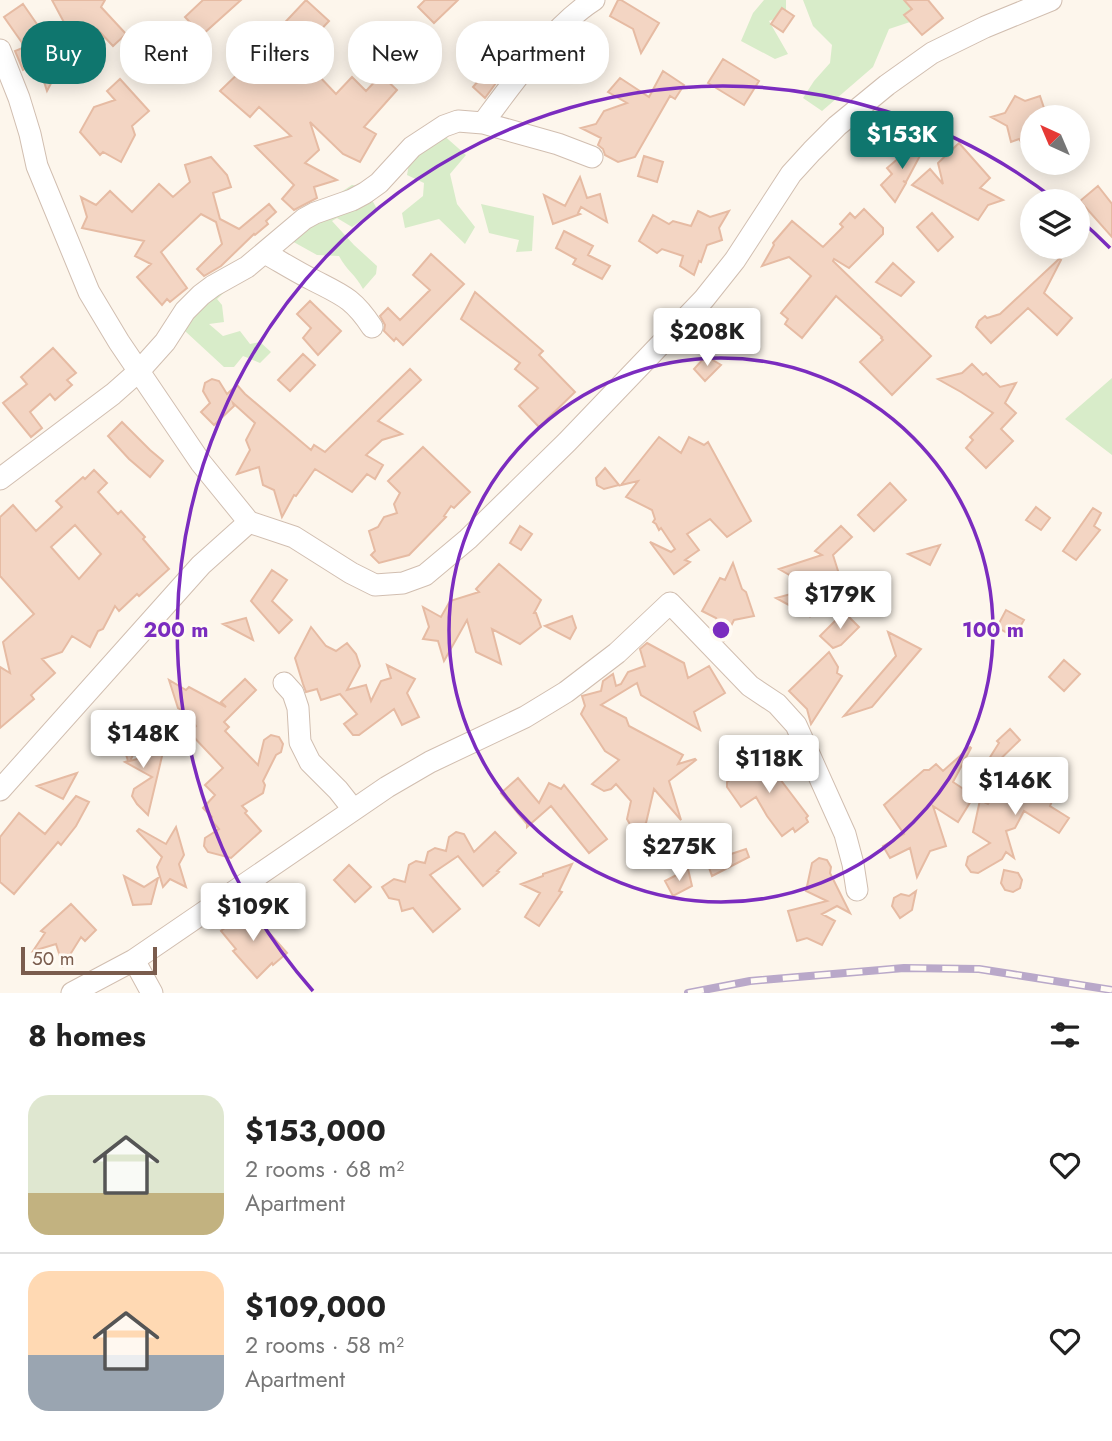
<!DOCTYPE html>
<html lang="en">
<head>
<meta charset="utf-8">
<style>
  :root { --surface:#fff; --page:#f2f2f2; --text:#222; --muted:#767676; --line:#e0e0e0; --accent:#0f766e }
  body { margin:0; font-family:Jost,sans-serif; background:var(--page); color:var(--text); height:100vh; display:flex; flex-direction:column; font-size:26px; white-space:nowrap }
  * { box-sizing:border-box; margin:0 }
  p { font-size:23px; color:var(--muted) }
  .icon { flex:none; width:38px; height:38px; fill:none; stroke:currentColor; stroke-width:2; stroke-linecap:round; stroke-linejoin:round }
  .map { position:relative; height:993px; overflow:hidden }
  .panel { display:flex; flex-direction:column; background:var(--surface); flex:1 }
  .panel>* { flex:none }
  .guide { position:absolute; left:21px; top:21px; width:700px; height:63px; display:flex; gap:14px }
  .needle { width:46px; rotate:316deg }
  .fabs { position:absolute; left:1020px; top:105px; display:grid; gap:14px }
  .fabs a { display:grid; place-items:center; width:70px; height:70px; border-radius:50%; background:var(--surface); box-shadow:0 4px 18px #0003; font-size:35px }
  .scale { position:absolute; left:21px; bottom:18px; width:136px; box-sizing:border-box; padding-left:7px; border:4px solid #7a5c4d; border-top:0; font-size:19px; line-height:24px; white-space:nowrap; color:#7a5c4d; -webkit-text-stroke:5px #fffaf3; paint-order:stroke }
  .price { position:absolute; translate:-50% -60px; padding:0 16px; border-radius:7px; background:#fff; color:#222; font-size:23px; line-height:46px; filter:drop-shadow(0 2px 4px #0008) }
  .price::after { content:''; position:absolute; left:50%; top:42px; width:21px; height:16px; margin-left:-10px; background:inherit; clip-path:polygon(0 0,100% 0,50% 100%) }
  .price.current { background:var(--accent); color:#fff }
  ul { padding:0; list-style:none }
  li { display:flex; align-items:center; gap:21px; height:175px; padding:0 28px }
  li+li { border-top:2px solid var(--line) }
  li span { display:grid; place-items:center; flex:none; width:196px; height:140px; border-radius:21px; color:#555 }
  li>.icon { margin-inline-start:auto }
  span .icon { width:84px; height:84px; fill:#fffc; stroke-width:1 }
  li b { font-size:30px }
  h2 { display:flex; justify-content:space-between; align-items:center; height:84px; padding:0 28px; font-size:30px }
  .tag { padding:0 24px; border-radius:28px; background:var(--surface); box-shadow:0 4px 18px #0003; font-size:24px; line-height:63px }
  .tag.current { background:var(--accent); color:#fff }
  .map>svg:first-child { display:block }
  .green { fill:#d8ecc9 }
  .building { fill:#f3d5c3; stroke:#e6bba3; stroke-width:2; fill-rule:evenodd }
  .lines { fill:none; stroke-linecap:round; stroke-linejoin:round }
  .minor-casing { stroke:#d1beb0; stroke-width:23 }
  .minor { stroke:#fff; stroke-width:21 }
  .rail-casing { stroke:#b9a8c9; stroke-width:8 }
  .rail { stroke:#fffaf3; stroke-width:5; stroke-dasharray:16; stroke-linecap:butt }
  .ring { fill:none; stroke:#7b2cbf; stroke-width:3.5 }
  .centre { fill:#7b2cbf; stroke:#fffaf3; stroke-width:3.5 }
  .ring-label { font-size:21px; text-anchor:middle; font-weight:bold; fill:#7b2cbf; stroke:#fffaf3; stroke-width:5; stroke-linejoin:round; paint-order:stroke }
</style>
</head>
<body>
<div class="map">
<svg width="1112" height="993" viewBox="0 0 1112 993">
  <rect width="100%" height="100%" fill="#fdf6ec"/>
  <!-- green -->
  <path class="green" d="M764 0H786V15L769 21 788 54 775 59 741 41 753 13Z
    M803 0H921L931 15 889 29 873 67 822 111 803 98 814 81 830 63 832 45 813 26Z
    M441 133 466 155 450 174 457 204 475 227 465 244 439 219 405 228 402 213 423 196 424 183 407 175 412 147Z
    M352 185 365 187 377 209 352 227 337 218 332 221 354 245 377 266 376 274 363 289C356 275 346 270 339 256L317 255 290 240 326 202Z
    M481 204 534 216 532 251 516 252 519 240 489 233Z
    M223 270 238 280 217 299 222 305 224 322 209 324 223 336 240 331 250 344 260 342 271 352 260 363 243 356 234 367H224L173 320 176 304Z
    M1112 378V455L1065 419Z"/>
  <!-- building -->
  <path class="building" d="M52 0H105L101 7 126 34 113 46 97 29 82 56Z
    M203 0H241L202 35 185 17Z
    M306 0 329 21 298 54 336 94 352 77 366 91 381 75 397 90 364 127 376 134 360 162 343 154 310 122 319 150 305 163 337 180 314 187 317 198 294 210 282 199 294 185 255 146 291 136 259 107 250 117 220 91 249 63 240 52 271 29 275 33Z
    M425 0H458L434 23 418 7Z
    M618 0H621L659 23 641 53 633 29 610 16Z
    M904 0H928L943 18 922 35 904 15 912 9Z
    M23 4 68 69 57 72 47 91 38 63 23 70 15 51 25 47 4 17Z
    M782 8 794 16 783 32 771 24Z
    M723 59 759 81 744 105 708 83Z
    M663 71 684 85 675 99 670 96 635 157 618 162 605 155 603 149 598 145 601 138 581 128 596 124 604 111 627 103 608 92 620 78 649 97Z
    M485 73 496 83 485 98 473 87Z
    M120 79 149 111 132 126 135 135 121 162 103 152 100 155 80 132 94 107 115 100 107 91Z
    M1015 96 1025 101 1040 96 1047 117H1032V157L1019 139 1011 142 1007 126 991 117 1005 113Z
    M931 135 906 182 903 181 906 183 895 202 881 185 892 174 887 168 901 156 903 158Z
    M959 143 990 178 980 188 1003 200 988 205 978 220 912 185 930 169 943 184 938 163Z
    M644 156 663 162 657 182 638 176Z
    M211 157 227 175 231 187 213 193 220 219 239 229 269 204 276 212 266 221 268 224 255 235 254 234 221 266 204 276 197 269 222 244 216 222 201 214 161 252 187 288 170 302 167 299 162 305 137 277 151 264 135 256 144 241 82 228 87 217 81 197 96 205 110 191 132 212 159 184 173 197 190 182 185 165Z
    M580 177 587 198 600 194 607 222 581 207 578 213 580 214 553 224 544 195 565 206Z
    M1098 186 1112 204V237L1080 201Z
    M864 209 883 228V234L849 268 834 259 833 261 931 356 892 395 860 362 883 340 881 338 882 337 836 296 802 338 785 324 788 319 781 313 811 276 789 257 762 266 774 245 773 243 792 221 823 247 843 227 840 224 850 213 855 218Z
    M698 211 710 217 729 211 719 228 722 240 707 245 701 262 699 261 694 275 680 266 683 256 662 249 657 253 639 241 653 215 669 224 673 221 691 226Z
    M932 213 953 237 938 251 917 227Z
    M564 231 593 246 588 255 610 266 602 279 573 264 576 259 556 248Z
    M431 254 464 284 403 345 396 338 394 341 384 331 385 325 380 316 388 308 400 320 430 290 413 275Z
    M1059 259 1061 260 1044 293 1072 318 1057 335 1028 308 991 343 976 327 979 321 985 316 987 318 1000 314Z
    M893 263 914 282 901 296 876 282Z
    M475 292 543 351 539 355 575 392 539 427 519 406 538 388 515 369 520 363 461 319Z
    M310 301 341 331 318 355 303 338 311 328 297 314Z
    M53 348 76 373 67 380 72 385 55 400 50 394 30 412 42 428 31 437 3 403 27 384 21 377Z
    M303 354 315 365 290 391 278 380Z
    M706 356 721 365 705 381 694 369Z
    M972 364 983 375 986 373 1000 387 1016 383 1005 403 1016 413 1001 429 1013 441 986 468 966 448 973 440 970 437 993 413 961 392 938 379 962 373Z
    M410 369 421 380 378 421 402 434 382 440 366 455 383 465 375 479 367 474 352 492 315 469 296 496 294 495 282 517 274 490 263 485 259 467 237 474 250 450 246 440 255 423 233 403 234 406 214 425 201 412 210 403 203 391 205 383 212 379 219 381 227 394 237 385 245 394 311 450 314 445 325 452Z
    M122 422 150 450 163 461 150 477 129 459 108 436Z
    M659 437 681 453 689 437 704 445 708 442 751 521 727 537 710 519 687 534 699 550 685 560 690 562 674 574 650 542 671 552 675 549 661 528 659 530 656 524 653 522 655 519 652 510 626 497 638 481 621 485Z
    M423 447 470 492 454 508 451 506 444 516 446 517 409 555 379 563 371 555 375 551 369 531 378 527 384 517 397 513 394 504 400 493 388 481Z
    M605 468 619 485 604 489 597 485 596 478Z
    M94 470 107 483 98 492 118 514 121 511 145 537 143 539 169 569 139 596 137 594 119 611 115 606 103 629 98 631 90 647 72 636 62 652 42 659 55 673 31 695 34 699 0 728V667L10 673 3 642 34 614 0 576V517L13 505 36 531 62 507 56 501 83 477 85 479ZM75 525 101 554 79 579 51 547Z
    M890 483 906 500 874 531 858 515Z
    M1036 507 1050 518 1041 530 1026 520Z
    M1093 508 1101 513 1094 526 1100 530 1076 560 1063 551Z
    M520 526 532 534 521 550 510 543Z
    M841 526 852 537 833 555 839 574 824 579 817 591 779 569 822 555 815 551Z
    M940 545 930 565 908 554Z
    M733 563 742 589 746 592 754 616 734 620 724 640 716 618 702 611 720 578 725 580Z
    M499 564 541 600 534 613H536L541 627 520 644 492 629 501 664 476 652 467 620 444 661 438 641 423 639 429 627 423 607 441 617 450 601 479 592 476 589Z
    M272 570 287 580 272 601 292 620 279 633 251 601Z
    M802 591 809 616 776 598Z
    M1006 610 1024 620 1014 637 997 627Z
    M844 612 859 627 841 645 833 648 820 636Z
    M572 616 576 628 570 639 545 626Z
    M246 618 253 640 223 624Z
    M311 627 326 646 336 651 347 643 356 654 360 666 347 690 366 685 371 701 381 681 391 678 387 665 415 679 407 693 419 717 402 725 394 709 359 735H353L344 724 357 714 340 694 321 700 317 689 306 692 303 684 295 658Z
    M888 632 921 649 872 707 844 716 896 656Z
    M647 643 684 663 688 678 709 666 725 693 694 712 700 730 641 695 637 683 601 705 626 718 629 726 683 755 678 764 695 759 696 760 669 781 681 820 654 789 646 823 639 827 631 826 627 819 631 801 616 784 611 789 604 791 592 784 619 760 605 751 581 714 585 706 582 696 601 691 603 681 613 674 616 686 621 684 628 672 645 666 640 649Z
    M829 652 838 667 837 673 842 676 811 724 807 709 789 691Z
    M1064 660 1080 674 1064 691 1049 677Z
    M245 679 256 690 224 722 229 727 225 731 258 765 264 740 271 735 279 737 283 744 281 752 276 755 263 781 265 785 263 793 242 806 247 811 245 813 261 831 231 858 208 852 204 846 205 838 219 829 210 819 212 817 203 808 215 795 205 785 223 768 189 732 196 726 185 712 178 708 169 680 186 690 189 687 226 707 221 702Z
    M146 729 130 761 163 752 148 815 137 804 132 796 134 789 152 777 125 762 128 761 121 738Z
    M1010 729 1020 740 986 773 982 770 999 743 997 741Z
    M970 747 971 748 953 782 974 796 958 822 933 806 946 846 930 851 917 877 910 848 890 858 883 846 904 834 884 805 924 770H929L936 764 943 771Z
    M766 755 783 777 780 779 808 816 806 818 808 822 795 832 793 828 782 836 767 816 756 797 741 807 727 787V782Z
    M1036 763 1063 774 1050 806 1069 818 1059 833 1024 811 1015 828 1006 831 1014 858 1006 852 1002 859 978 873 971 872 966 865 968 857 990 843 973 832 980 800 988 804 997 790 1020 802Z
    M77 773 63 799 37 786Z
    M518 778 539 803 549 783 561 789 564 785 607 839 589 853 551 806 527 827V824L501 793Z
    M76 796 89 802 76 826 61 845 58 842 14 894 0 882V837L19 813 45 834Z
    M176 827 184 855 179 864 186 887 170 879 163 887 157 867 162 857 137 831 139 829 166 844Z
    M456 832 464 834 474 852 495 832 516 853 497 871 499 872 483 886 458 856 430 875 460 909 433 932 413 908 402 911 399 900 389 898 382 887 394 879 405 882 409 865 416 861 425 863 428 852 435 848 446 851 449 837Z
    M746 849 749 857 712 876 707 862Z
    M819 858 827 860 831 867 830 873 850 913 837 906 822 914 835 921 822 945 807 938 797 941 788 911 827 901 806 891 812 863Z
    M572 864 559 891 562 892 539 926 525 917 540 893 521 884 543 876V874Z
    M349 865 371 887 355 902 334 880Z
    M688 869 692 886 673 896 665 881Z
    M1004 870 1018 873 1022 880 1020 888 1013 892 1005 890 1001 883Z
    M124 876 144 887 158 878 151 904 133 905Z
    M916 891 912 910 900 918 892 906 894 898 901 894 909 896Z
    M71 904 96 930 85 941 81 937 63 966 56 944 33 951 45 933 41 931Z
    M248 909 287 953 273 965 272 963 257 978 233 951 236 949 221 931Z"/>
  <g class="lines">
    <!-- minor casing -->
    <g class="minor-casing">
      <path id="minor" d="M0 50 19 98 30 134 37 166 89 292 119 342 201 463 249 522
        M483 123C512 84 553 26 594 0
        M265 253C281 262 297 272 313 280 342 295 353 298 372 327
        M0 479 113 394 139 371 165 342 185 311 201 295 213 286 247 267 304 219 315 213 352 200 365 193 379 183 412 147 444 126 458 121 483 123 558 144 592 157
        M284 683 293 693 298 708 300 742 310 762 338 790 353 809
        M0 790 201 565 249 522 294 537 351 573 375 585 403 583 425 575 468 539 567 442 704 299 735 260 791 174 812 151 837 126 887 85 932 53 985 27 1051 0
        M134 960 387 787 430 762 525 717 566 692 617 653 670 603 750 686 777 704 796 725 845 834 853 864 857 890
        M72 993 134 960 152 993"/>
    </g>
    <!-- minor -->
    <use href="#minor" class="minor"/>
    <!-- rail casing -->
    <g class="rail-casing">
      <path id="rail" d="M688 993 750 981 904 968 979 969 1112 990"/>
    </g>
    <!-- rail -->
    <use href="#rail" class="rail"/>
  </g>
  <!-- distance rings -->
  <g class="ring">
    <circle cx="721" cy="630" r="272"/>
    <path d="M313 991A545 545 0 0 1 1057 201M1079 219A545 545 0 0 1 1110 248"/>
  </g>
  <circle cx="721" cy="630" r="10" class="centre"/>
  <g class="ring-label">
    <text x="993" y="637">100 m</text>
    <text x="176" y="637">200 m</text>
  </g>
</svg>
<div class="fabs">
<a><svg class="needle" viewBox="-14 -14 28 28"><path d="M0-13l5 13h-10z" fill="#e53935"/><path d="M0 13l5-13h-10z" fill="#767676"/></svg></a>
<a><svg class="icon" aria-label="layers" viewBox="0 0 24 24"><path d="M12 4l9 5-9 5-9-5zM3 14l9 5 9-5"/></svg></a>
</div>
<div class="scale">50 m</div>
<b class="price current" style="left:902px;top:171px">$153K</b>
<b class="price" style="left:707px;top:368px">$208K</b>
<b class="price" style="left:840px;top:631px">$179K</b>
<b class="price" style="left:143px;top:770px">$148K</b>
<b class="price" style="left:769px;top:795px">$118K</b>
<b class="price" style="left:1015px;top:817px">$146K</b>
<b class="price" style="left:679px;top:883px">$275K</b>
<b class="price" style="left:253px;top:943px">$109K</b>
<div class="guide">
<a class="tag current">Buy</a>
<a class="tag">Rent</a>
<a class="tag">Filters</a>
<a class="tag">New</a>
<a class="tag">Apartment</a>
</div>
</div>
<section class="panel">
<h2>8 homes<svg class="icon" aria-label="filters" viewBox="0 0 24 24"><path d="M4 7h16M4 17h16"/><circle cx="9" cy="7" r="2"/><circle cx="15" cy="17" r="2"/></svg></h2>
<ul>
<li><span style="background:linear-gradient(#dfe7d0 70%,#c2b280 0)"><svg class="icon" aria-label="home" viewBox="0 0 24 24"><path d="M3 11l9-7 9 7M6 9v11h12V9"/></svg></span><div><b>$153,000</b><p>2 rooms · 68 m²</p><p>Apartment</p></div><svg class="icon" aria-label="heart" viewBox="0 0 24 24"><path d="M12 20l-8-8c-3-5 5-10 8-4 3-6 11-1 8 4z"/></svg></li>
<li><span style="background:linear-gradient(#ffd9b3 60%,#9aa5b1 0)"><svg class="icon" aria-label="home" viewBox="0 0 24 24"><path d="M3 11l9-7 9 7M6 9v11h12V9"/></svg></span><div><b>$109,000</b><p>2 rooms · 58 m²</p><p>Apartment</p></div><svg class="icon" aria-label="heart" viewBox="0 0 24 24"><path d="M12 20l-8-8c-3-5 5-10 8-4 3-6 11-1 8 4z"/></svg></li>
</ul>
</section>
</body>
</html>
